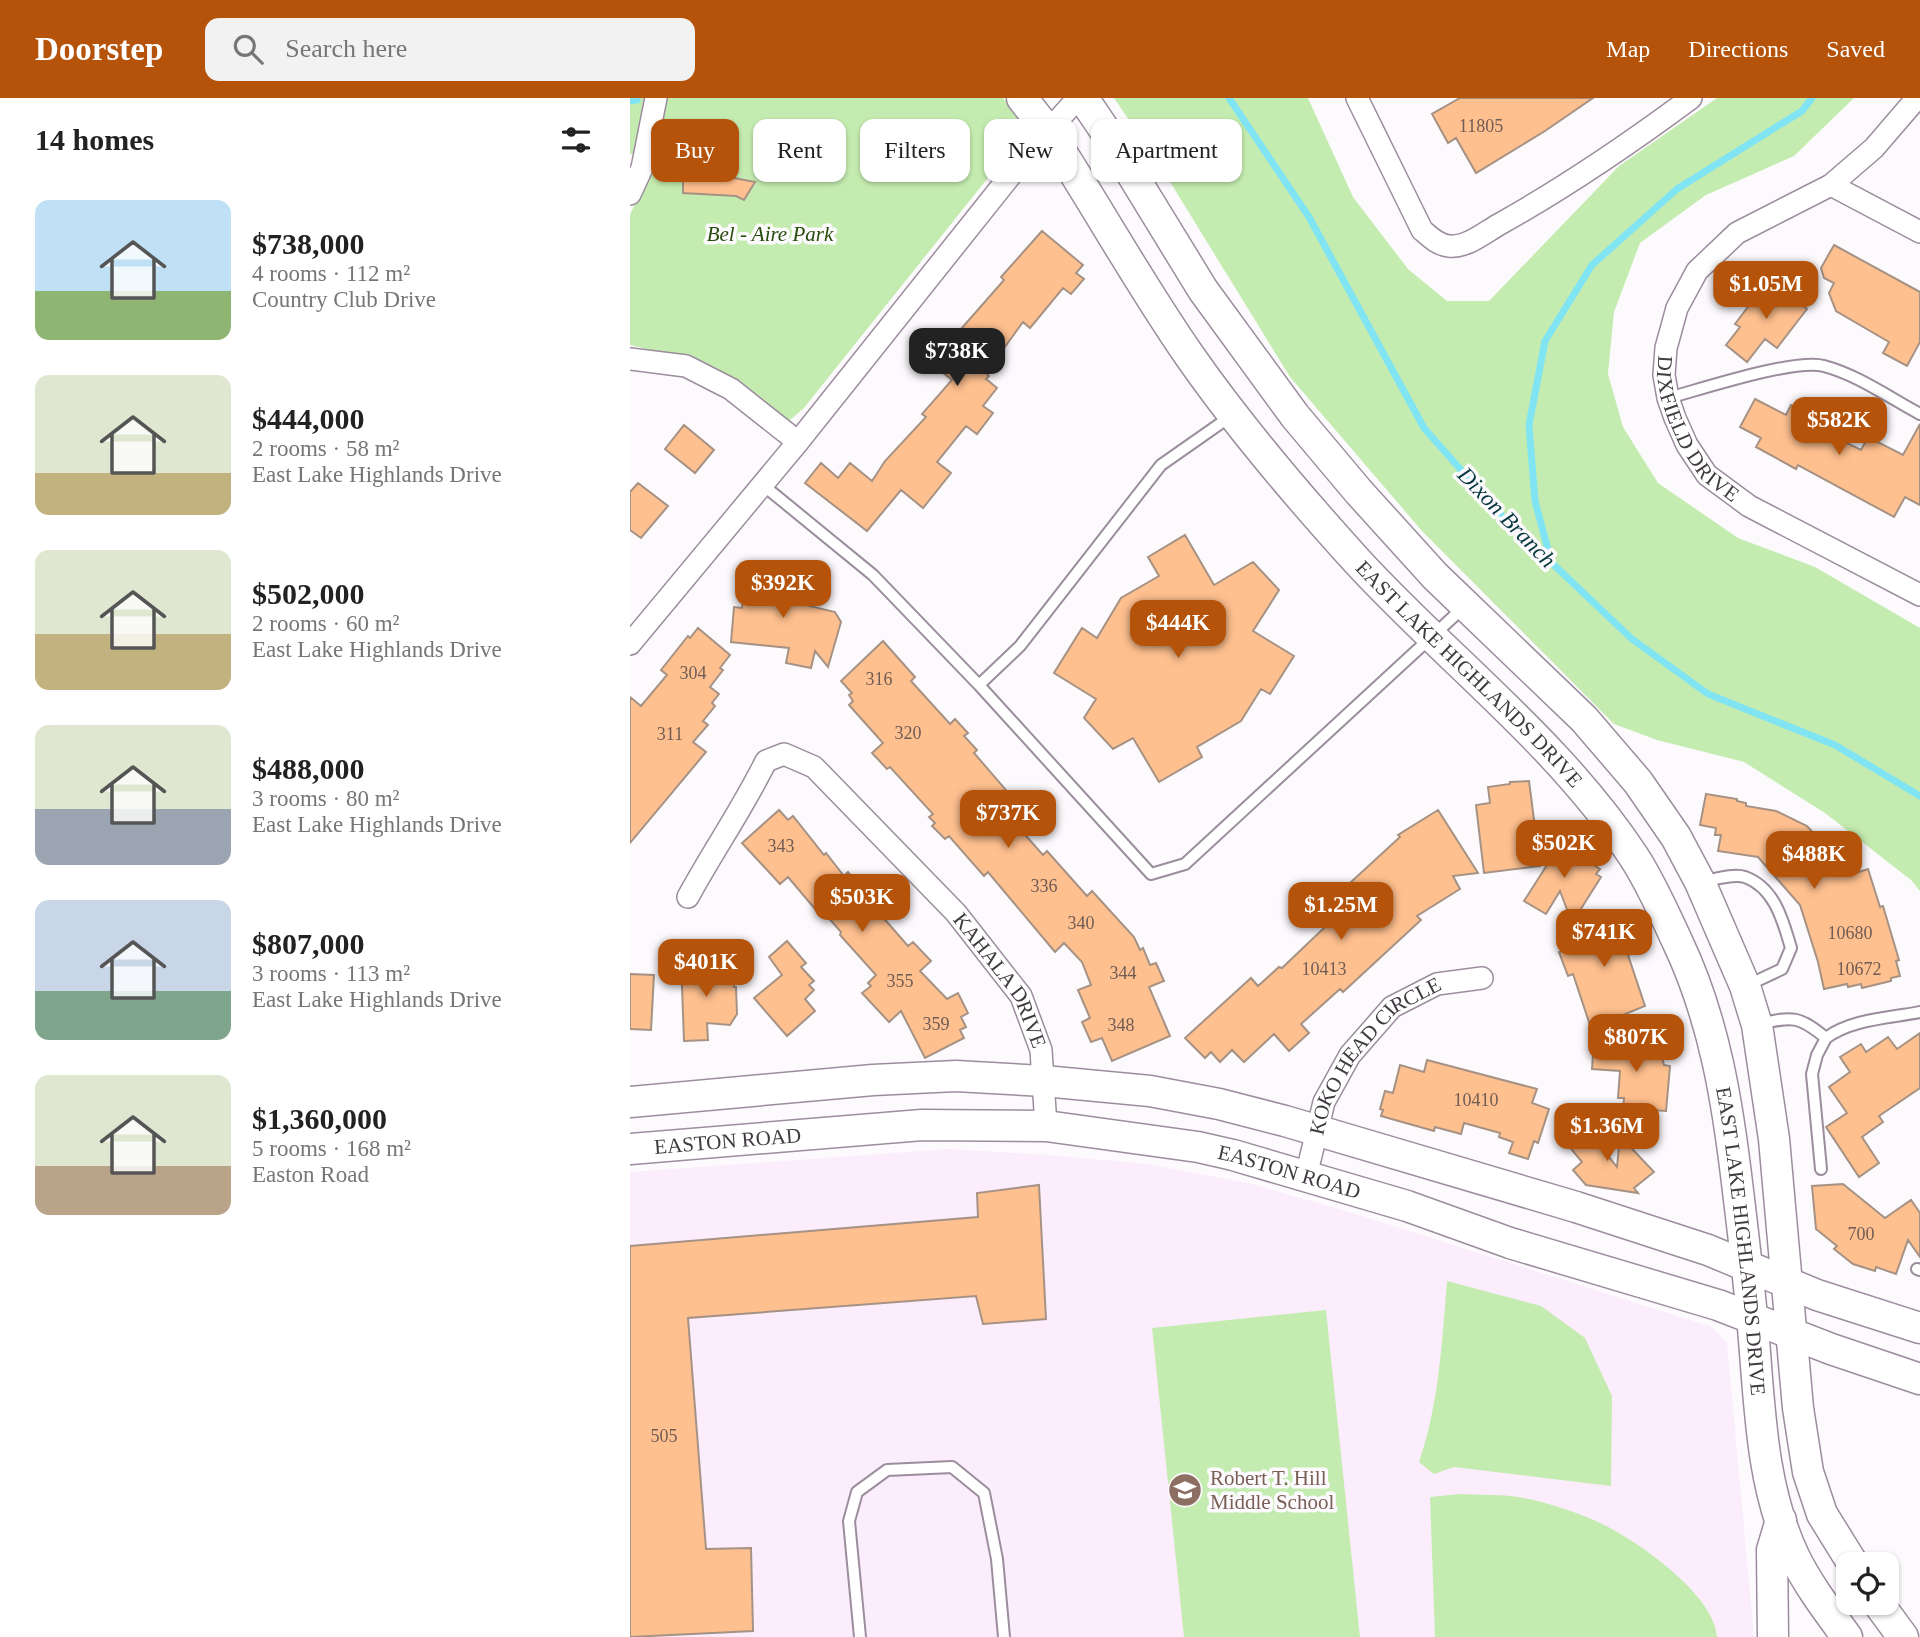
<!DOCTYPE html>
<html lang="en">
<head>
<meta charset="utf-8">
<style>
  :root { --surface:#fff; --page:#f2f2f2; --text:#222; --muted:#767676; --accent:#b45309 }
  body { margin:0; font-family:"Times New Roman",serif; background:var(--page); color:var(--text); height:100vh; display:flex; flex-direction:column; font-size:26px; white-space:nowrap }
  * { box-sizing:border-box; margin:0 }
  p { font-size:23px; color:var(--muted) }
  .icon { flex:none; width:38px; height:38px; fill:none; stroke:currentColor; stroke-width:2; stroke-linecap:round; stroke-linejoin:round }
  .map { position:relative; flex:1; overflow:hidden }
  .drawer { display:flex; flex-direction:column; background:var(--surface); width:630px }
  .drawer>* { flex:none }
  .top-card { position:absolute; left:21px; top:21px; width:665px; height:63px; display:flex; gap:14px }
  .controls { position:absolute; left:1206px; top:1454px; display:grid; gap:14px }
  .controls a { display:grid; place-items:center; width:63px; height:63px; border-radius:14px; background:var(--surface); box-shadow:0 2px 5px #0004; font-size:35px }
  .price { position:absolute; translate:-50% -60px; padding:0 16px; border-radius:14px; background:var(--accent); color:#fff; font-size:23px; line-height:46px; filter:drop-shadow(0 2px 4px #0008) }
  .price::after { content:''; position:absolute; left:50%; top:42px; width:21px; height:16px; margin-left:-10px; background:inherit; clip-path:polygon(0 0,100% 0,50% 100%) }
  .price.selected { background:#222; color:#fff }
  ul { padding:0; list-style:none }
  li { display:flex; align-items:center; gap:21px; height:175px; padding:0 35px }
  li span { display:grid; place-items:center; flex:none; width:196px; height:140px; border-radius:14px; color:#555 }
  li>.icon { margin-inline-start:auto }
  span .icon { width:84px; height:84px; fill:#fffc; stroke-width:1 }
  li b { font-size:30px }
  h2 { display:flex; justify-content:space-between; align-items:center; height:84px; padding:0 35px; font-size:30px }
  .tag { padding:0 24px; border-radius:14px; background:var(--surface); box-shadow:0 2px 5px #0004; font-size:24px; line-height:63px }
  .tag.selected { background:var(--accent); color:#fff }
  header { display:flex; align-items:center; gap:42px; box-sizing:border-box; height:98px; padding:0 35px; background:var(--accent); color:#fff }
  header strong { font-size:33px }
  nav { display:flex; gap:38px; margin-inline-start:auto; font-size:24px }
  .search { width:490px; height:63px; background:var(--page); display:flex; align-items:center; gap:18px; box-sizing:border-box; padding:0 24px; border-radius:14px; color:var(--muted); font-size:26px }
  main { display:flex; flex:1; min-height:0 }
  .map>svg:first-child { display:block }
  .built { fill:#fbedfc }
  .green { fill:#c5ecb0 }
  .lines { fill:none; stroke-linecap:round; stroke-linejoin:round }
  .stream { stroke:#80e4f3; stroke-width:7 }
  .building { fill:#ffc08f; stroke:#a69284; stroke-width:2 }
  .service-casing { stroke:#9c8d9e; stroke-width:14 }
  .minor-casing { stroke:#9c8d9e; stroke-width:24 }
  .secondary-casing { stroke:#9c8d9e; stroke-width:33 }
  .service { stroke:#fff; stroke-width:10 }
  .minor { stroke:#fff; stroke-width:21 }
  .secondary { stroke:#fff; stroke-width:30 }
  .labels { text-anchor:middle; stroke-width:7; stroke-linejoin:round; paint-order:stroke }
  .number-label { font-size:18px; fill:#705c54 }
  .park-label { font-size:21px; font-style:italic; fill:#284c0a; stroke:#fdfafe }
  .street-label { font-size:21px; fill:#403a41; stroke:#fdfafe }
  .education-label { font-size:21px; fill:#785e54; stroke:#fdfafe; text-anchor:start }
  .water-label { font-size:23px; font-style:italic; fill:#06383f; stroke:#fdfafe }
</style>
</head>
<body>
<header>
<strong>Doorstep</strong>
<div class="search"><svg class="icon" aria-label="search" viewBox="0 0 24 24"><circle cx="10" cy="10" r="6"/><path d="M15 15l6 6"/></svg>Search here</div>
<nav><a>Map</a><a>Directions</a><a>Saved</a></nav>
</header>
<main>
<section class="drawer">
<h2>14 homes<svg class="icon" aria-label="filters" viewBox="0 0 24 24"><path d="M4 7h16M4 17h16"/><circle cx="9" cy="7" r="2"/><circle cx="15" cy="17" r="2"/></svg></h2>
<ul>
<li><span style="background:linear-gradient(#bfe0f5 65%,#8fb573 0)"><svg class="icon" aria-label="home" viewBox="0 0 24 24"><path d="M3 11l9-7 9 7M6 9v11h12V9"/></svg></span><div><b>$738,000</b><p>4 rooms · 112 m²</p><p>Country Club Drive</p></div></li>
<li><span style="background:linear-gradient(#dfe7d0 70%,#c2b280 0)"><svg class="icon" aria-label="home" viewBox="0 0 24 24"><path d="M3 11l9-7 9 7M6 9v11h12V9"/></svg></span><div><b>$444,000</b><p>2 rooms · 58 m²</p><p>East Lake Highlands Drive</p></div></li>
<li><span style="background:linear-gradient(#dfe7d0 60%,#c2b280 0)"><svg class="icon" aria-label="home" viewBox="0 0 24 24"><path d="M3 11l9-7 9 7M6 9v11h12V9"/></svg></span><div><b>$502,000</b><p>2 rooms · 60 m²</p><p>East Lake Highlands Drive</p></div></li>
<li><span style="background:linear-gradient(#dfe7d0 60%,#9aa5b1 0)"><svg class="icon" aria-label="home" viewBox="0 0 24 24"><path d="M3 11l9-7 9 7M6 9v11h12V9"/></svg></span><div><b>$488,000</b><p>3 rooms · 80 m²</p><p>East Lake Highlands Drive</p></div></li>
<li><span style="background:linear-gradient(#c9d6e8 65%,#7fa58c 0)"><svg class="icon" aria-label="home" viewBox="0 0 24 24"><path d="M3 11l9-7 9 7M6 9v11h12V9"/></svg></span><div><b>$807,000</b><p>3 rooms · 113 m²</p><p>East Lake Highlands Drive</p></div></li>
<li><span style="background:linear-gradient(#dfe7d0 65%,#b9a48a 0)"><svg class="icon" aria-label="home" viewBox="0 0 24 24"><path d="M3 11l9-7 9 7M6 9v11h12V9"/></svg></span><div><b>$1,360,000</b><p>5 rooms · 168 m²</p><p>Easton Road</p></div></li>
</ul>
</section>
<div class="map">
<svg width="1290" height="1539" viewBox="0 0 1290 1539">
  <rect width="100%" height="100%" fill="#fdfafe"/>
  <!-- built -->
  <path class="built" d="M319 1051 419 1057 517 1066 618 1085 716 1113 1082 1229 1097 1245 1124 1539H0V1074Z"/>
  <!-- green -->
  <path class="green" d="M0 0H373L393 22 389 41 174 310 159 323 105 283 62 262 0 247V117L27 55 0 56Z
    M484 0H678L723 99 778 171 817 203H859L989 68 1087 0H1224L1164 58 1076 97 1010 145 984 214 978 276 993 329 1028 385 1108 440 1185 469 1290 530V793L1281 782 1195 715 1114 664 1027 642 984 626 792 433 660 279 529 66Z
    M817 1183 911 1208 955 1240 982 1298 981 1388 824 1369 804 1376 789 1364C809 1306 812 1244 817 1183Z
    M696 1212 730 1539H554L522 1230Z
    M829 1396C850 1397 873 1396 894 1400 912 1403 949 1415 966 1423 1004 1440 1085 1496 1087 1539H805L800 1399Z"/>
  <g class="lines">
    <!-- stream -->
    <path class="stream" d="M599 0 679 119 794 330 869 415 1002 541 1078 596 1205 647 1290 698
      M0 3 7 2
      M921 463 905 403 899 327 915 243 962 167 1047 91 1172 13 1182 0"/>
  </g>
  <!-- building -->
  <path class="building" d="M830 0H963L915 33 846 75 826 40 818 45 802 16Z
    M104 80 125 84 114 102 106 98 53 95V82Z
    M412 133 453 167 446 175 454 181 441 196 433 190 400 230 393 224 356 275 359 278 356 281 367 290 353 308 363 315 347 336 336 328 307 364 321 375 293 410 271 392 237 433 175 385 191 365 208 380 220 365 242 383 255 363 296 319 292 316 322 282 307 270 328 243 324 239 374 182 371 179Z
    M1204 147 1290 194V244L1277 268 1253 255 1259 244 1206 213 1199 195 1204 185 1194 180 1191 170Z
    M1137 184 1140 186 1142 184 1177 211 1147 250 1135 241 1117 264 1096 247 1110 229 1105 226Z
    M1125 301 1156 317 1161 307 1186 320 1182 328 1231 352 1238 339 1273 357 1290 326V407L1275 399 1264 419 1168 367 1166 371 1126 349 1131 340 1110 329Z
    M54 327 84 352 65 375 35 351Z
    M8 385 38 408 11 440 0 432V394Z
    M555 437 584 487 623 464 649 492 623 533 664 558 640 596 631 591 611 623 567 649 572 659 529 684 503 640 483 651 454 620 466 601 424 575 452 530 467 540 491 500 529 478 518 459Z
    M116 469 153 472 152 492H156L155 502 205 514 211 524 198 569 185 553 181 570 156 565 159 550 101 544 104 509 112 510Z
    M68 530 100 557 90 570 93 572 80 589 89 596 82 605 85 608 73 623 78 627 63 644 76 654 0 745V599L11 608 37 577 31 572 58 538 60 540Z
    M253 543 285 579 281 583 320 626 325 621 338 635 334 638 347 652 344 655 376 692 372 695 381 705 373 712 413 757 417 753 457 798 462 793 504 839 510 852 513 850 520 867 526 865 534 883 519 889 540 938 482 963 472 940 461 944 452 924 460 920 448 892 461 887 452 864 434 845 425 854 358 774 354 778 319 738 315 741 302 728 305 725 299 719 303 716 260 669 257 671 242 655 253 645 219 607 223 603 219 597 222 595 211 583Z
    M899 683 910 768 854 775 846 707 860 705 858 689 880 686V684Z
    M1076 696 1107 701V703L1116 705V708L1146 713 1177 728 1194 746 1190 749 1216 778 1238 771 1250 809 1253 808 1269 862 1266 863 1270 878 1261 880V883L1232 890 1231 886 1218 889 1217 886 1194 891 1188 864 1170 807 1128 759 1088 753 1091 737H1085L1086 730 1070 727Z
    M149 712 158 722 163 718 194 757 196 755 214 778 218 774 230 788 224 794 248 820 251 817 278 848 283 844 301 863 290 873 317 901 328 895 338 915 331 919 336 929 330 932 334 940 295 960 271 913 259 924 232 895 241 888 238 885 246 877 210 837 211 834 189 809 185 811 158 779 150 786 112 745Z
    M808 712 848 775 823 778 830 791 787 818 791 822 713 894 710 891 671 926 679 935 659 953 644 936 614 964 602 952 590 964 581 954 575 960 555 940 621 880 628 888 649 869 652 870 695 829 684 818 770 739 768 737Z
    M929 740 959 759 957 763 970 771 966 776 971 779 942 825 930 793 916 816 894 803 917 767H911Z
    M983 814 984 819 995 815 1006 854 998 857 1015 908 961 930 943 876 938 878 929 854 959 844 937 830Z
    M157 843 176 865 171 869 184 883 179 887 184 892 175 901 185 913 157 938 124 900 152 877 139 859Z
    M74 860 75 874 103 875 104 889H106L107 916 100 927 77 925 78 942 54 943 51 861Z
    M0 876 24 877 21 932 0 931Z
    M1290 935V990L1249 1018 1253 1024 1232 1039 1249 1065 1229 1079 1196 1029 1217 1015 1199 989 1220 974 1210 959 1231 946 1236 954 1258 939 1267 951Z
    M964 943 1027 948V956L1032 959 1034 967 1040 968 1036 1013 993 1010 994 1000H988L990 973 962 971Z
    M797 962 907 991 902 1005 919 1011 908 1045 904 1043 898 1061 879 1055 883 1044 869 1039 870 1035 834 1025 831 1036 805 1029 804 1033 751 1018 753 1012 750 1011 755 993 763 995 770 967 794 974Z
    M952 1025 987 1069 990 1038 1024 1074 1004 1090 1008 1095 956 1087 943 1072 952 1064 933 1041Z
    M1213 1086 1255 1120 1281 1102 1290 1115V1159L1278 1142 1266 1176 1246 1169 1245 1173 1223 1166 1204 1151 1207 1148 1186 1131 1182 1088Z
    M409 1087 416 1221 353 1226 346 1198 58 1220 76 1451 121 1450 123 1533 0 1539V1148L348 1119 347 1095Z"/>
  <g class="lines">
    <!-- service casing -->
    <g class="service-casing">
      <path id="service" d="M1038 300C1072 291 1165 260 1194 268 1228 277 1260 300 1290 316
        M133 387 243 477 349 587 521 776 555 766 835 508
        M349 587 390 548 531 367 601 318
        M1071 784C1083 782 1103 775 1115 779 1145 790 1153 823 1161 850L1152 871 1118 887
        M1130 926C1163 918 1169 918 1196 940 1221 921 1260 920 1290 914
        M1191 1071 1182 976 1187 957 1196 940
        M1287 1171 1290 1172
        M230 1539 219 1423 227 1394 257 1372 322 1369 354 1395 367 1461 374 1539"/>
    </g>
    <!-- minor casing -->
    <g class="minor-casing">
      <g id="minor">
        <path d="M727 0 792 132C800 139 808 147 819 148 836 150 854 135 868 127 936 89 999 46 1061 0"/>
        <path id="s1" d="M1287 0 1244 50 1201 87 1107 135 1067 173 1047 210 1036 250 1034 277 1038 300 1045 320 1057 347 1077 377 1119 408 1290 497"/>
        <path d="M1201 87 1290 134"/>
        <path d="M0 96 12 70 26 0"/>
        <path d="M0 261 56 268 101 291 168 344"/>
        <path d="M0 546 168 344 400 53 448 0"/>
        <path id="s2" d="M58 799C83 753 113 710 136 663L154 656 184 669 326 815 391 898 411 952 416 1028"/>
        <path id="s3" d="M676 1078 694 1004 720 957 762 909 807 886 852 880"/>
      </g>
    </g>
    <!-- secondary casing -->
    <g class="secondary-casing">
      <g id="secondary">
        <path id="s4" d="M392 0 418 33C466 107 509 185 559 257 609 329 668 398 727 463 818 562 929 645 1004 759 1021 785 1035 817 1048 845 1085 923 1098 1007 1108 1093 1114 1142 1120 1192 1124 1242 1130 1314 1132 1390 1164 1458 1178 1487 1198 1513 1217 1539"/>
        <path d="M453 0 478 37 573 192 665 318 728 393 805 478 954 621 1008 684 1046 739 1070 784 1115 888 1127 927 1144 1041 1168 1310 1178 1374 1192 1416 1223 1466"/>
        <path d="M0 1004 243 982 326 978 414 983 520 993 589 1006 655 1023 946 1109 1078 1152 1187 1197 1290 1230"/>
        <path id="s5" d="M0 1051 292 1027 416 1028 568 1049 603 1057 777 1108 880 1145 1088 1207 1201 1251 1290 1281"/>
        <path d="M1248 1505 1273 1539"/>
        <path d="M1143 1539 1142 1452 1151 1422"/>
      </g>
    </g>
    <!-- service -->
    <use href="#service" class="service"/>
    <!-- minor -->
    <use href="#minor" class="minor"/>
    <!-- secondary -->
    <use href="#secondary" class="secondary"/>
  </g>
  <!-- icons -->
  <defs>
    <g id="school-disc" transform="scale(1.75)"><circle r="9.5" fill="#8d6e63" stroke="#fdfafe"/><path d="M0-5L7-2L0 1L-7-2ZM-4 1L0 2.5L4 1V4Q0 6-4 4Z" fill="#fff"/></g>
  </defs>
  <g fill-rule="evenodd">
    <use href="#school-disc" x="555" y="1392"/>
  </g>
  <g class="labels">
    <!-- number labels -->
    <g class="number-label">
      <text x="851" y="34">11805</text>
      <text x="63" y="581">304</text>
      <text x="249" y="587">316</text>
      <text x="278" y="641">320</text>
      <text x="40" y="642">311</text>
      <text x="151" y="754">343</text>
      <text x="414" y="794">336</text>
      <text x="451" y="831">340</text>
      <text x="1220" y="841">10680</text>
      <text x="694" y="877">10413</text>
      <text x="1229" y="877">10672</text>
      <text x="493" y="881">344</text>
      <text x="270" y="889">355</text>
      <text x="306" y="932">359</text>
      <text x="491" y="933">348</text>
      <text x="846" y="1008">10410</text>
      <text x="1231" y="1142">700</text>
      <text x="34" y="1344">505</text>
    </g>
    <!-- park labels -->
    <g class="park-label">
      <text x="140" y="143">Bel - Aire Park</text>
    </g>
    <!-- street labels -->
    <g class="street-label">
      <text dy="7" stroke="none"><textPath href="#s1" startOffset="458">DIXFIELD DRIVE</textPath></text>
      <text dy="7" stroke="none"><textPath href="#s4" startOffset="732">EAST LAKE HIGHLANDS DRIVE</textPath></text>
      <text dy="7" stroke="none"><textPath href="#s2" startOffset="494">KAHALA DRIVE</textPath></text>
      <text dy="7" stroke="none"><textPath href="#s3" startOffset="145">KOKO HEAD CIRCLE</textPath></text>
      <text dy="7" stroke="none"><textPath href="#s5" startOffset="98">EASTON ROAD</textPath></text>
      <text dy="7" stroke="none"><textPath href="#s5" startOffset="665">EASTON ROAD</textPath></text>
      <text dy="7" stroke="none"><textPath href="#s4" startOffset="1382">EAST LAKE HIGHLANDS DRIVE</textPath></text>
    </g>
    <!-- education labels -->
    <g class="education-label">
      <text x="580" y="1387">Robert T. Hill<tspan x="580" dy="24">Middle School</tspan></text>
    </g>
    <!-- water labels -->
    <g class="water-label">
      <text transform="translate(877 419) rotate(46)" y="8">Dixon Branch</text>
    </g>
  </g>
</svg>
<div class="controls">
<a><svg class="icon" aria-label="locate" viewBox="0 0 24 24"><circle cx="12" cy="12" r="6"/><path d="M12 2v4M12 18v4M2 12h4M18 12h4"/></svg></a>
</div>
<b class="price" style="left:1136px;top:223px">$1.05M</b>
<b class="price selected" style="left:327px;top:290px">$738K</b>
<b class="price" style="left:1209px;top:359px">$582K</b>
<b class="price" style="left:153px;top:522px">$392K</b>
<b class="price" style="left:548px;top:562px">$444K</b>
<b class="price" style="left:378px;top:752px">$737K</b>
<b class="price" style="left:934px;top:782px">$502K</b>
<b class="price" style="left:1184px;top:793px">$488K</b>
<b class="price" style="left:232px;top:836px">$503K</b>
<b class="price" style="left:711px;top:844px">$1.25M</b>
<b class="price" style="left:974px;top:871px">$741K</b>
<b class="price" style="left:76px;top:901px">$401K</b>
<b class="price" style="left:1006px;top:976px">$807K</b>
<b class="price" style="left:977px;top:1065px">$1.36M</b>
<div class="top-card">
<a class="tag selected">Buy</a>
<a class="tag">Rent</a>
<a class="tag">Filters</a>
<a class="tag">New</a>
<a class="tag">Apartment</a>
</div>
</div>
</main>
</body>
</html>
